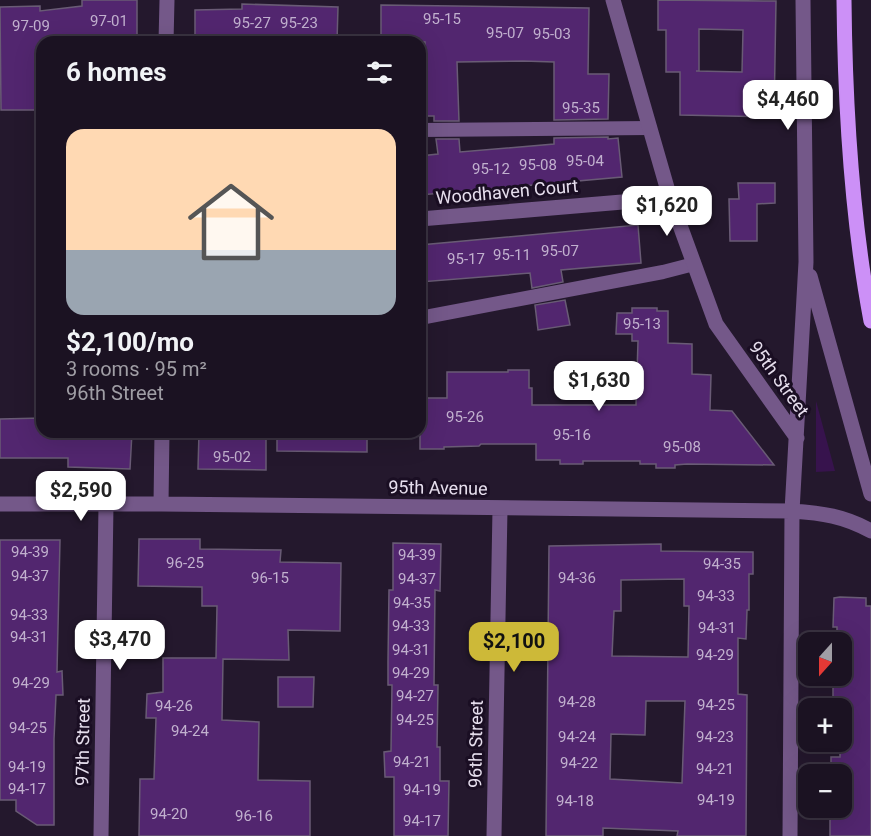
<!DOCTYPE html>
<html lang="en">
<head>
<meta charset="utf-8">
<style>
  :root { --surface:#1b1222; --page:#241b2a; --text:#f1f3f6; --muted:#a09ea5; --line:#393240; --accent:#cdb938 }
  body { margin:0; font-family:Roboto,sans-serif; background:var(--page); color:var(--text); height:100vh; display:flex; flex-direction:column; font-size:22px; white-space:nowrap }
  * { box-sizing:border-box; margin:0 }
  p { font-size:20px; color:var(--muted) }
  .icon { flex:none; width:33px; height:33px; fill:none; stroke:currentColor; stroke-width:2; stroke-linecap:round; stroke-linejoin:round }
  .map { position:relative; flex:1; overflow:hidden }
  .details { position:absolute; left:36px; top:36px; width:390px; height:402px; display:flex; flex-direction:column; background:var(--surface); border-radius:18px; box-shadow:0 6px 24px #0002,0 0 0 2px var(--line) }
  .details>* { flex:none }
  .needle { width:39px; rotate:201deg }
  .buttons { position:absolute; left:798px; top:632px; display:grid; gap:12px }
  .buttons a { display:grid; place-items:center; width:54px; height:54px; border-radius:12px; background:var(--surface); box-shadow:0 6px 24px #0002,0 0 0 2px var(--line); font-size:30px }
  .price { position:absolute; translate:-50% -51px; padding:0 14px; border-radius:12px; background:#fff; color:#222; font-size:20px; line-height:39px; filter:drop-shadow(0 2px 3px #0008) }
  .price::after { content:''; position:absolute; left:50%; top:36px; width:18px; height:14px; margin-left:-9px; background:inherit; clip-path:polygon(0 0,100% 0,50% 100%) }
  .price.selected { background:var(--accent); color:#111 }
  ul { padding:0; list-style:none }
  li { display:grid; align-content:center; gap:12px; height:318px; padding:0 30px }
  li+li { border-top:2px solid var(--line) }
  li span { display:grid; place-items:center; height:186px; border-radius:18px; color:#555 }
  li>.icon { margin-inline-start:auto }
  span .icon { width:108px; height:108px; fill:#fffc; stroke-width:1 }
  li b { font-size:26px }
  h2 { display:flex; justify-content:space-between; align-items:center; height:72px; padding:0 30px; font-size:26px }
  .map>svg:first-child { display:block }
  .green { fill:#37134d }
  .building { fill:#52266f; stroke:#695b75; stroke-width:1.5; fill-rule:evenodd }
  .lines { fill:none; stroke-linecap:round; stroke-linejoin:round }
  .lane { stroke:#745889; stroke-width:14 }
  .street { stroke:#745889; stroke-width:15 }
  .primary { stroke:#cc90f7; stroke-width:15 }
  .labels { text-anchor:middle; stroke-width:6; stroke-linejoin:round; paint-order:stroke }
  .number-label { font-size:15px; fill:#c1b0ce }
  .street-label { font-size:18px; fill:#e6deed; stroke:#1a0e23 }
</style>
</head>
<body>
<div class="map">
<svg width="871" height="836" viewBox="0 0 871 836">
  <rect width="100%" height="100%" fill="#24182d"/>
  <!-- green -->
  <path class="green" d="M816 401 835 471 816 472Z"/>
  <!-- building -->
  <path class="building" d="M82 0H137V42H42V110H1L0 7 40 6V11L82 6Z
    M658 0 776 1 774 117 680 115V72H666V30H658ZM699 29 743 30 742 72 696 71H699Z
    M242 4 338 7 337 42H195V10L242 9Z
    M381 5 589 8 588 74H609L608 119 554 120V62L523 61 457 62 459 121H434V116H420V90L423 89 425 42H381Z
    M608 137V139L618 138 622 177 420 195V156L438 154 436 139H459L460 152 554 144V138Z
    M738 183H775V203L757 204V241H730L729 199H739Z
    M638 225 641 263 561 270 563 282 532 288 530 273 420 282V245Z
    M565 300 570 325 538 330 535 305Z
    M632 308H657V311H668V343L692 344V374L711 375 710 410 732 411 774 465 687 464 675 465V468H656V464H640V461H583V464H560V460H536V444H481L479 446 444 447V449H420V398H447V372H508V370H529V388H532V405H636L638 341H632V334H616L617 313H632Z
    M42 418V432H132L130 469 68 467V458H0V419Z
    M199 432H266V470L198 469Z
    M277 432H367V452L277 451Z
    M139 539H200V549L281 550 280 562 341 563 340 631 288 630 289 660 223 659 222 720 259 722 258 780 310 781V836H139L140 779H154L156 718H146L147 694 163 692V658H216L217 606H202V587L138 586Z
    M0 540H60L57 672 62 671 63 695H56L54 739V825H37L16 811V800H0Z
    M393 543 441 544 440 591 435 590 434 685H438L437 747H440V781H449L448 836H394V777H385L384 752 391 751 392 685H388V661L389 590H393Z
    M661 544V551L753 552V574H749V610H747L746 639 738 638V694L747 695 746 836H677L678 831 603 828V836H546L549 546ZM684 579V606H689L688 657 612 656 614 611H621V580ZM646 701H685L682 783 610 779 611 734 645 735Z
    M840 597 866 598V606H871V836H830V807H842V774H831V757H840V749H842V708H833V675H842V642H837V627H833L834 598Z
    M278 677H314L313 707H278Z"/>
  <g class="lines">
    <!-- lane -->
    <path class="lane" d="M420 130 650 128
      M420 318 663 272 694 264"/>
    <!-- street -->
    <path class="street" d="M613 0 670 198 716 324 797 438
      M166 42 167 0
      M420 219 670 198
      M810 276 871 494
      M0 504H161L792 511C822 513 844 516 871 531
      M161 504 162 432
      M101 836 106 505
      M494 836 500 509
      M790 836 792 511 806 262 803 0"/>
    <!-- primary -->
    <path class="primary" d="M844 0C845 107 851 215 871 321"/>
  </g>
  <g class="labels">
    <!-- number labels -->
    <g class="number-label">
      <text x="442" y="24">95-15</text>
      <text x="109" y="26">97-01</text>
      <text x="252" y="28">95-27</text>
      <text x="299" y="28">95-23</text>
      <text x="31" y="31">97-09</text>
      <text x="505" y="38">95-07</text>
      <text x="552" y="39">95-03</text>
      <text x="581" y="113">95-35</text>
      <text x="585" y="166">95-04</text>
      <text x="538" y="170">95-08</text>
      <text x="491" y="174">95-12</text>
      <text x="560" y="256">95-07</text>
      <text x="512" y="260">95-11</text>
      <text x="466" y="264">95-17</text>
      <text x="642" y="329">95-13</text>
      <text x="465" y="422">95-26</text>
      <text x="572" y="440">95-16</text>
      <text x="682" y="452">95-08</text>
      <text x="232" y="462">95-02</text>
      <text x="30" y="557">94-39</text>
      <text x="417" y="560">94-39</text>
      <text x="185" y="568">96-25</text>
      <text x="722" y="569">94-35</text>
      <text x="30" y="581">94-37</text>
      <text x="270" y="583">96-15</text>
      <text x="577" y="583">94-36</text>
      <text x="417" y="584">94-37</text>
      <text x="716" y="601">94-33</text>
      <text x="412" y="608">94-35</text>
      <text x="29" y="620">94-33</text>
      <text x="411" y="631">94-33</text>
      <text x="717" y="633">94-31</text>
      <text x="29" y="642">94-31</text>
      <text x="411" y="655">94-31</text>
      <text x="715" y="660">94-29</text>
      <text x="411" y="678">94-29</text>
      <text x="31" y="688">94-29</text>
      <text x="415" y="701">94-27</text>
      <text x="577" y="707">94-28</text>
      <text x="716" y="710">94-25</text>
      <text x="174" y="711">94-26</text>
      <text x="415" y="725">94-25</text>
      <text x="28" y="733">94-25</text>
      <text x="190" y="736">94-24</text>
      <text x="577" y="742">94-24</text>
      <text x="715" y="742">94-23</text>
      <text x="412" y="767">94-21</text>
      <text x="579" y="768">94-22</text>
      <text x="27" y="772">94-19</text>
      <text x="715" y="774">94-21</text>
      <text x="27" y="794">94-17</text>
      <text x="422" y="795">94-19</text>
      <text x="716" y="805">94-19</text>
      <text x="575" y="806">94-18</text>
      <text x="169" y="819">94-20</text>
      <text x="254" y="821">96-16</text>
      <text x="422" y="826">94-17</text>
    </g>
    <!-- street labels -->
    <g class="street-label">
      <text transform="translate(507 192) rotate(-5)" y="6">Woodhaven Court</text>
      <text transform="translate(779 379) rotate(54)" y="6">95th Street</text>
      <text transform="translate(438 488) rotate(1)" y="6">95th Avenue</text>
      <text transform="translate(83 742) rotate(-89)" y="6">97th Street</text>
      <text transform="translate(476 744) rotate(-89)" y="6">96th Street</text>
    </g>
  </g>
</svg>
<div class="buttons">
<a><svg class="needle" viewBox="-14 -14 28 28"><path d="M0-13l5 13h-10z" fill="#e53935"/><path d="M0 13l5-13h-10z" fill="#a09ea5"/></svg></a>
<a>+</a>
<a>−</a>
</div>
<b class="price" style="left:788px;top:131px">$4,460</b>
<b class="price" style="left:667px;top:237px">$1,620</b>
<b class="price" style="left:599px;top:412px">$1,630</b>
<b class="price" style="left:81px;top:522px">$2,590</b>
<b class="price" style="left:120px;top:671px">$3,470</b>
<b class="price selected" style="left:514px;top:673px">$2,100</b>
<section class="details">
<h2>6 homes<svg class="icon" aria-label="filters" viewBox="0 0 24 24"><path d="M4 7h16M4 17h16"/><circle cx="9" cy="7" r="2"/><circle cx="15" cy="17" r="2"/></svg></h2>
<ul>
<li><span style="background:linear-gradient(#ffd9b3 65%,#9aa5b1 0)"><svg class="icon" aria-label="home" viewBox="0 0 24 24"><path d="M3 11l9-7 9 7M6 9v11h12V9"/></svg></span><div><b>$2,100/mo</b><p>3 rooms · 95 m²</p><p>96th Street</p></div></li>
</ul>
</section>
</div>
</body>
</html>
